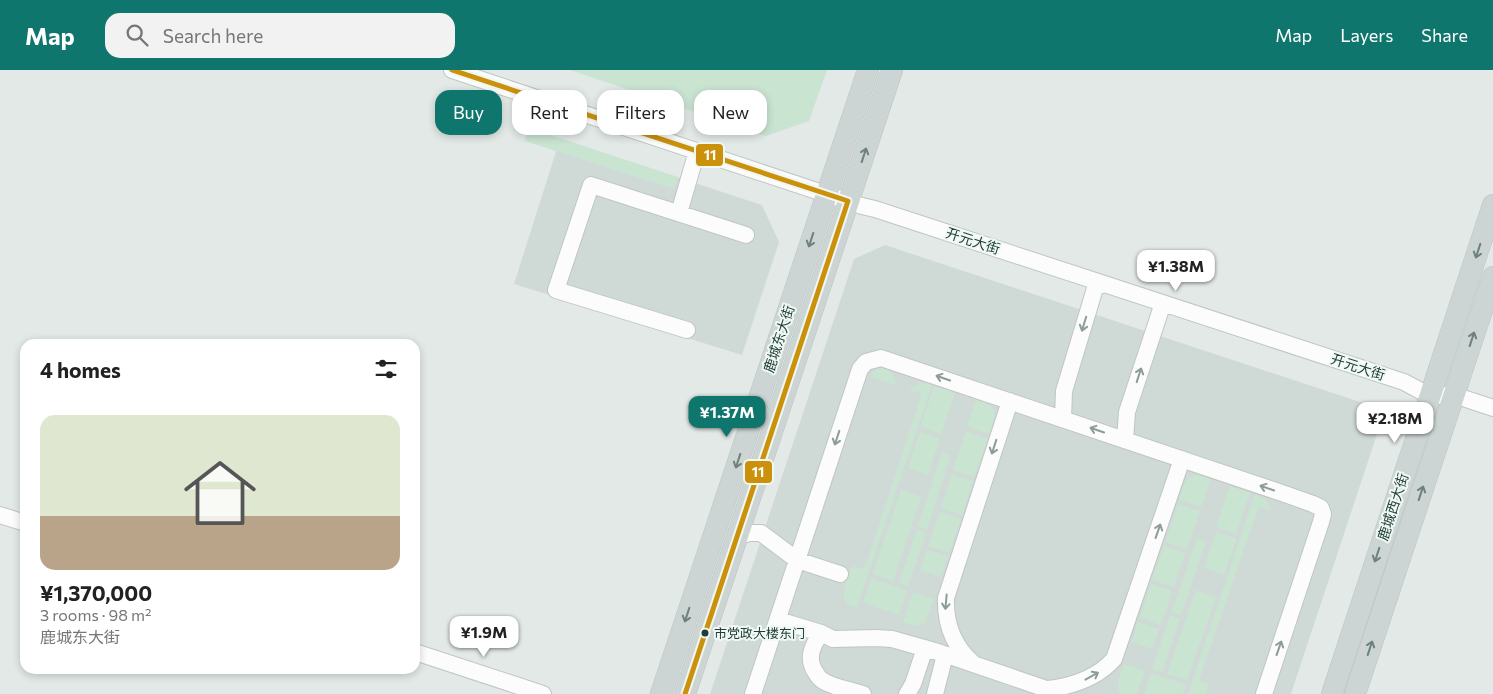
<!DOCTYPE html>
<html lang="en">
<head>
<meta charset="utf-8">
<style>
  :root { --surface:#fff; --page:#f2f2f2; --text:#222; --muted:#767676; --accent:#0f766e }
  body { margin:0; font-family:Commissioner,"Noto Sans SC",sans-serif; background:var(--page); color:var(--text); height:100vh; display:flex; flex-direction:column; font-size:19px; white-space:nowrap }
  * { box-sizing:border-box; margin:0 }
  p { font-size:16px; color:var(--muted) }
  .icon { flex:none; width:28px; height:28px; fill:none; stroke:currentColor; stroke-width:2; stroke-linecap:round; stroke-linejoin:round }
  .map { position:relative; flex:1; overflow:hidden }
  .drawer { position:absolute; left:20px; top:269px; width:400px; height:335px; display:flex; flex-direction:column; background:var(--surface); border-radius:15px; box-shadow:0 2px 8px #0003 }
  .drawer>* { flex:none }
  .guide { position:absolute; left:435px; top:20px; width:475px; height:45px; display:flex; gap:10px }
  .price { position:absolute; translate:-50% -42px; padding:0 11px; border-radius:10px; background:#fff; color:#222; font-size:16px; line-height:32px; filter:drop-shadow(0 1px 2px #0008) }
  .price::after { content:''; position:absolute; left:50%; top:30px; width:15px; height:11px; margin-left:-8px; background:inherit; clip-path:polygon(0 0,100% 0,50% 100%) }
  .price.active { background:var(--accent); color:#fff }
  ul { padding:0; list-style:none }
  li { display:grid; align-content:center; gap:10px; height:265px; padding:0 20px }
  li span { display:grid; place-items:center; height:155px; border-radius:15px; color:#555 }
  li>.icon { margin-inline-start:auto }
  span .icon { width:90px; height:90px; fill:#fffc; stroke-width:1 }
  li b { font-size:21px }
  h2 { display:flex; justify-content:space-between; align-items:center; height:60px; padding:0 20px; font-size:21px }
  .pill { padding:0 18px; border-radius:15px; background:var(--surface); box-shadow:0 2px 8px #0003; font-size:18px; line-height:45px }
  .pill.active { background:var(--accent); color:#fff }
  header { display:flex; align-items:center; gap:30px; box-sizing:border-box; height:70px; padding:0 25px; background:var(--accent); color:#fff }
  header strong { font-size:24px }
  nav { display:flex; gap:28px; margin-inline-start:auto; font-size:18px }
  .search { width:350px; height:45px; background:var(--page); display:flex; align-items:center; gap:12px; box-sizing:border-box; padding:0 18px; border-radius:15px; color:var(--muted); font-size:19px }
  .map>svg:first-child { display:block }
  .built { fill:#cfdad6 }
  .green { fill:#cae4d2 }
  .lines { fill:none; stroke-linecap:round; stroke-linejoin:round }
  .minor-casing { stroke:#bfc6c3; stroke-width:18 }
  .major-casing { stroke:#bbc5c3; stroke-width:22 }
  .minor { stroke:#fbfcfb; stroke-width:16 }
  .major { stroke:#ccd5d3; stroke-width:21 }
  .bus-1-casing { stroke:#f0f8f4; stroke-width:9 }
  .bus-1 { stroke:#cc910b; stroke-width:5 }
  .oneway { stroke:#6d817d }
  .oneway2 { stroke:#8d9c98 }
  .bus-dot { fill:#1f3d36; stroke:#f0f8f4; stroke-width:2 }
  .labels { text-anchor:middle; stroke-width:4; stroke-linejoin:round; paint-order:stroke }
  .bus-label { font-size:13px; fill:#1f3d36; stroke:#f0f8f4; text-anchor:start }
  .street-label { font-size:14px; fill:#1f3d36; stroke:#f0f8f4 }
  .line-badge { stroke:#f0f8f4; stroke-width:2 }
  .badge-label { font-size:14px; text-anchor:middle; font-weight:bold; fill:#fff }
</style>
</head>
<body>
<header>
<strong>Map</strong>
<div class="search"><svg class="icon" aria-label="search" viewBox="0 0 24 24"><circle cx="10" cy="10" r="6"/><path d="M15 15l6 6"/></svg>Search here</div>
<nav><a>Map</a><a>Layers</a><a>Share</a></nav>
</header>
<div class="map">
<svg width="1493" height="624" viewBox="0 0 1493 624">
  <rect width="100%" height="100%" fill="#e2e9e6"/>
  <!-- built -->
  <path class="built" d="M560 69 762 135 779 172 742 285 514 214Z
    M885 175 1363 333 1377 364 1291 624H710L854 189Z"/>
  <!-- green -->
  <path class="green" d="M570 0H827L809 51 766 66Z
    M532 59 678 107 674 119 525 71 527 62Z
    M879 298C889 299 896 304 895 315L870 307 872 303Z
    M920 313 932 315 857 537C833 535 848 508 853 496L862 499 866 495 921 326 919 323 909 320Z
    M934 316 955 323 941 364 921 357Z
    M976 330C1001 338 996 342 989 364L967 357Z
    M966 361 988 369 974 407 953 400Z
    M920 362 940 368 928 405 908 398Z
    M942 382 951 385 927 459 918 456Z
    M952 404 973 411 962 445 941 438Z
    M1198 405 1211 409 1201 437 1179 430C1183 419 1184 406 1198 405Z
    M1230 416 1250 423 1236 464 1216 457Z
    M901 420 921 427 893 511 873 504Z
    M1255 424 1266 430 1271 440 1262 437 1258 439 1200 607V611L1209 614 1206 624H1188Z
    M1178 434 1200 441 1187 479 1166 472Z
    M940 442 961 449 949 483 928 476Z
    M917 459 926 463 908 516 899 513Z
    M1216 462 1237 469 1224 505 1204 498Z
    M1197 468 1206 471 1181 545 1172 542Z
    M1164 476 1185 483 1174 517 1152 510Z
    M927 480 948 486 941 507 920 500Z
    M871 508 907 520 899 545 863 533Z
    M1151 514 1172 521 1161 555 1140 548Z
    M1196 520 1216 527 1187 610 1167 604Z
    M913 522 934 529 925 552 918 556 903 552Z
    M1170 545 1180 549 1162 602 1152 599Z
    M1138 552 1159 559 1152 579 1132 572Z
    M1124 594 1145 601 1137 624H1119C1116 614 1121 604 1124 594Z
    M1151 603 1186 615 1183 624H1144Z"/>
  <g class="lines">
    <!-- minor casing -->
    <g class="minor-casing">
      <path id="minor" d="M452 0 862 136 875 139 1404 312 1430 326 1454 325 1493 338
        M679 143 697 81
        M687 260 556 220 591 115 746 165
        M1063 349 1064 321 1096 215H1103
        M1125 370 1127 342 1162 236H1170
        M0 445 25 453
        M737 467 749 463H761L797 490 840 504
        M778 550 821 563 833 569 876 568 892 569 938 582 1061 624
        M821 563C812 576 806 589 816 603 818 607 821 610 825 612 836 618 851 620 863 624
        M415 582 543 624
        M974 594C954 577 945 555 946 528L1010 331
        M1048 619C1073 616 1097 608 1114 589L1182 389
        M753 624 860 299 866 292 881 288 1282 423 1313 434 1321 438 1323 444 1321 452 1264 624
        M907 624 913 614 925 578
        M935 624 945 585"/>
    </g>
    <!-- major casing -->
    <g class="major-casing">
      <path id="major" d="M661 624 868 0
        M685 624 892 0
        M1332 624 1493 135
        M1355 624 1493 207"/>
    </g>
    <!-- minor -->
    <use href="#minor" class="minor"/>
    <!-- major -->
    <use href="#major" class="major"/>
    <!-- bus-1 casing -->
    <g class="bus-1-casing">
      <path id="bus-1" d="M452 0 848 131 685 624"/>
    </g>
    <!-- bus-1 -->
    <use href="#bus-1" class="bus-1"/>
  </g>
  <!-- one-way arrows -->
  <defs><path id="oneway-shaft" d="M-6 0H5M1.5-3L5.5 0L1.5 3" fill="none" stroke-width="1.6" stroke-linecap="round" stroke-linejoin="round" transform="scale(1.25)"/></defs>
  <g class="oneway">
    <use href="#oneway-shaft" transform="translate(864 85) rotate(-72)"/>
    <use href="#oneway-shaft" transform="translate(811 170) rotate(108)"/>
    <use href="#oneway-shaft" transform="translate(1478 181) rotate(108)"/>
    <use href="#oneway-shaft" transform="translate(1472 269) rotate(-72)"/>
    <use href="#oneway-shaft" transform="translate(738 391) rotate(108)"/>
    <use href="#oneway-shaft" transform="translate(1421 423) rotate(-72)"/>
    <use href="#oneway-shaft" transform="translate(1377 485) rotate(108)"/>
    <use href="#oneway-shaft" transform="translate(687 545) rotate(108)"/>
    <use href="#oneway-shaft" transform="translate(1370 578) rotate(-72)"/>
  </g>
  <g class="oneway2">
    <use href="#oneway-shaft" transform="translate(1084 254) rotate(107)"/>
    <use href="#oneway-shaft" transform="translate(1139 305) rotate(-72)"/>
    <use href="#oneway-shaft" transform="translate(943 308) rotate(-161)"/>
    <use href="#oneway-shaft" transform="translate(1097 360) rotate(-161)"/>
    <use href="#oneway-shaft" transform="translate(837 368) rotate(108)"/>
    <use href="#oneway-shaft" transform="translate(994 377) rotate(108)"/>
    <use href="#oneway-shaft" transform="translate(1267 418) rotate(-161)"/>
    <use href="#oneway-shaft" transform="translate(1158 461) rotate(-71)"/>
    <use href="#oneway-shaft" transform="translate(946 532) rotate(95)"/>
    <use href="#oneway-shaft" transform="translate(1279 578) rotate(-71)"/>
    <use href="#oneway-shaft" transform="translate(1092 606) rotate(-29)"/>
  </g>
  <!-- markers -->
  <circle class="bus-dot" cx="705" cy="563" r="4.5"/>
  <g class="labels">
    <!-- bus labels -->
    <g class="bus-label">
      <text x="714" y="568">市党政大楼东门</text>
    </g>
    <!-- street labels -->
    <g class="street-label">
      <text transform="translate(973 171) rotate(18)" y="5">开元大街</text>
      <text transform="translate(779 269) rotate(-72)" y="5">鹿城东大街</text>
      <text transform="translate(1358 297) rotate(18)" y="5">开元大街</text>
      <text transform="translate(1393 437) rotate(-72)" y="5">鹿城西大街</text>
    </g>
  </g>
  <g class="line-badge">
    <rect x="695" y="73" width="29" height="24" rx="5" fill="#cc910b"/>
    <rect x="744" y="390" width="29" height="24" rx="5" fill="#cc910b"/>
  </g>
  <g class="badge-label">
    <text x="710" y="90">11</text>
    <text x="758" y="407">11</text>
  </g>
</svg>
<b class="price" style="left:1176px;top:222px">¥1.38M</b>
<b class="price active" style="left:727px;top:368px">¥1.37M</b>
<b class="price" style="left:1395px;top:374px">¥2.18M</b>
<b class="price" style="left:484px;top:588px">¥1.9M</b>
<div class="guide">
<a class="pill active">Buy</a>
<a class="pill">Rent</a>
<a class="pill">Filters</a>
<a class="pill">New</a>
</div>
<section class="drawer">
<h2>4 homes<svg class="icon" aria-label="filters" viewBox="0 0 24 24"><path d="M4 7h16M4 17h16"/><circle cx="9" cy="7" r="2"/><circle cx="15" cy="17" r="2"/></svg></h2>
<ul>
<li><span style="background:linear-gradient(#dfe7d0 65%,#b9a48a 0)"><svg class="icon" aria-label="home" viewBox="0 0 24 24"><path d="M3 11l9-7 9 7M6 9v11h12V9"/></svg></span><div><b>¥1,370,000</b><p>3 rooms · 98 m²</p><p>鹿城东大街</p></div></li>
</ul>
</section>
</div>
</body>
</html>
